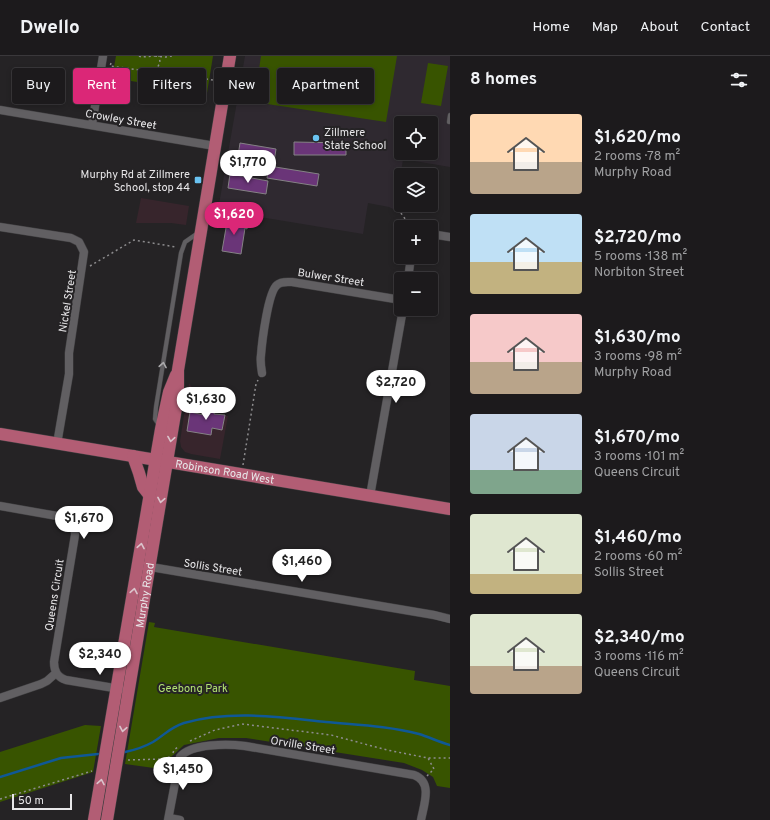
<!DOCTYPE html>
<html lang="en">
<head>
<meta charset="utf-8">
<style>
  :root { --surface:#1c1a1c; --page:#292729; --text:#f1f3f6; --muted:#a0a1a3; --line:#3a383b; --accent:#db2777 }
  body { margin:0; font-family:Overpass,sans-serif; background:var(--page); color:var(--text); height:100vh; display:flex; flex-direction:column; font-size:15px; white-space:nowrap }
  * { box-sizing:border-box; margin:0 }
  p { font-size:13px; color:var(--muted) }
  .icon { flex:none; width:22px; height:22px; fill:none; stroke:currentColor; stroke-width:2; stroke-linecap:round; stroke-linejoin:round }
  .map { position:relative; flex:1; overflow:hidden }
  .panel { display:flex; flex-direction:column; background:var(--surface); width:320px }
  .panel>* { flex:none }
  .top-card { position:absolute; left:12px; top:12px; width:378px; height:36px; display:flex; gap:8px }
  .tools { position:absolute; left:394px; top:60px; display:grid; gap:8px }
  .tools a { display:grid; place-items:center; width:44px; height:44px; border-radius:4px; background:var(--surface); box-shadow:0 2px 6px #0003,0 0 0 1px var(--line); font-size:20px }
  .scale { position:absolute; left:12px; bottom:10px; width:60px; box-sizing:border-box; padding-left:4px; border:2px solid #e8e7e9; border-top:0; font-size:11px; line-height:14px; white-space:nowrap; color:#e8e7e9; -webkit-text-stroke:3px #252325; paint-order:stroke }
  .price { position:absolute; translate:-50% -34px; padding:0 9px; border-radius:14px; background:#fff; color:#222; font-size:13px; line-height:26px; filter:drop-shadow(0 1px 2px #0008) }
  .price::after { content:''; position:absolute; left:50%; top:24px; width:12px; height:9px; margin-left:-6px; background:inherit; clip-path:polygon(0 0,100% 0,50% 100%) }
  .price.on { background:var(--accent); color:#fff }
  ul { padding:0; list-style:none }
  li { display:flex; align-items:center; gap:12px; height:100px; padding:0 20px }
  li span { display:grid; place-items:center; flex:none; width:112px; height:80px; border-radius:4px; color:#555 }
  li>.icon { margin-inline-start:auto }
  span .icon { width:48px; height:48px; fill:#fffc; stroke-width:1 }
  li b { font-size:17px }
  h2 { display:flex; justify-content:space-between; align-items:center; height:48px; padding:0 20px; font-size:17px }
  .pill { padding:0 14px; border-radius:4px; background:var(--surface); box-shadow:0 2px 6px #0003,0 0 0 1px var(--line); font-size:14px; line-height:36px }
  .pill.on { background:var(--accent); color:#fff }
  header { display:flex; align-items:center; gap:24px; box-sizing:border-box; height:56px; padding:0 20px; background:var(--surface); border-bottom:1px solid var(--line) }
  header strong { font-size:19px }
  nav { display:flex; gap:22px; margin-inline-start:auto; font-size:14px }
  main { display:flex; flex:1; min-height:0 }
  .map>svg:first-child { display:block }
  .commercial { fill:#37252c }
  .built { fill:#2f2930; fill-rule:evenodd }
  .green { fill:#385400 }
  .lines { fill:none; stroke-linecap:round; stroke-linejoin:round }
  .stream { stroke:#0f5896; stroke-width:2.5 }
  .building { fill:#6a3578; stroke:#858285 }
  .service-casing { stroke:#424143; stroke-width:5 }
  .minor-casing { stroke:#424143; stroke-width:9 }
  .primary-casing { stroke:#424143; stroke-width:13 }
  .path { stroke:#8d8c8e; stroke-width:1.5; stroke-dasharray:2 3; stroke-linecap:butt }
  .service { stroke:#615f62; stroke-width:4 }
  .minor { stroke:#615f62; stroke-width:8 }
  .primary { stroke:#b25d74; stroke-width:12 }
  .oneway { stroke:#abaaac }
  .oneway2 { stroke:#dac4cc }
  .poi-dot { fill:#6ac3f1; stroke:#252325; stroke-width:1.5 }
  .labels { text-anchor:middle; stroke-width:4; stroke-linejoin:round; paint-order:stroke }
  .street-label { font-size:11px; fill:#e8e7e9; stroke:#252325 }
  .poi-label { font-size:11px; fill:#e8e7e9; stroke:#252325; text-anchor:start }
  .park-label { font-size:11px; fill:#b2e272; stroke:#252325 }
</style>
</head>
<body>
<header>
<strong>Dwello</strong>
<nav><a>Home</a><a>Map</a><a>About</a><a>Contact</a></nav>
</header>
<main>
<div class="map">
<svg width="450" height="764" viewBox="0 0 450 764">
  <rect width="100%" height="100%" fill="#252325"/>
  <!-- commercial -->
  <path class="commercial" d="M141 142 189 150 186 169 171 167H136Z
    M189 327 199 342 216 348 214 358 228 360 220 403 191 398 185 396 181 391 180 385Z"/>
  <!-- built -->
  <path class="built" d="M245 0H450V111L403 103 397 145 398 153 397 155 389 151 368 147 363 178 218 154ZM401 67H431V97H401Z"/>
  <!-- green -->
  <path class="green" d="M116 0H213L207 37 112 22Z
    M261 0H397L386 66 254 46Z
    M428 7 448 10 441 50 421 47Z
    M149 566 155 567 154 571 415 615 414 624 450 630V732L437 730 433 721 422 714 404 707 246 682H219L184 689 171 701 168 714 125 708Z
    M85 669 101 670 93 716 0 746V696Z"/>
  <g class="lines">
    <!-- stream -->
    <path class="stream" d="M125 696C135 694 144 691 153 686 166 678 169 672 184 667 230 654 279 661 326 666 357 669 388 670 419 678 429 681 439 686 450 689
      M0 721 61 702 98 698"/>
  </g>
  <!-- building -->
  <path class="building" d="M294 86 346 87V99H294Z
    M240 87 276 93 274 106 238 100Z
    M269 110 319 118 317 130 267 122Z
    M230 118 268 125 266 138 228 132Z
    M225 162 248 166 247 173 245 172 241 198 222 195 226 172 223 171Z
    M207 345 216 348 214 358 225 359 222 374 212 372 211 379 187 375 190 356 204 359Z"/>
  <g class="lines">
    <!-- service casing -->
    <g class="service-casing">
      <path id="service" d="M449 66 450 59
        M159 369 155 363 156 351 181 197 185 186 198 177"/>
    </g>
    <!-- minor casing -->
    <g class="minor-casing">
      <path id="minor" d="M0 54 215 90
        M92 69 103 0
        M0 171 71 182 79 186 84 196 69 297V318L57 388
        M431 178 450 181
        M408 223 411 201
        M262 317C261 311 260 305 261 299 262 286 268 236 277 229 281 225 287 226 292 226L401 244
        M370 440 403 253
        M0 450 63 461C72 464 75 469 75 479L54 606C54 615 57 621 66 624L120 633
        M145 510 434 559 450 563
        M0 642 41 628 47 625 56 617
        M169 762 180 764
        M168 764 180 701C191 687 229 688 245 690L414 719C433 726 424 748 421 764"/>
    </g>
    <!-- primary casing -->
    <g class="primary-casing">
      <g id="primary">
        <path id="s1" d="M0 378 450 453"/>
        <path d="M133 400 139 417 143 431 150 440"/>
        <path d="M94 764 161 373 169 336 176 319"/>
        <path id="s2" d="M107 764 178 340V314L230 0"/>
      </g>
    </g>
    <!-- path -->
    <path class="path" d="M139 0 141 1 155 0
      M155 0 166 1 172 0
      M111 7 110 10 213 24
      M156 15 160 6 159 0
      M398 153 411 171
      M90 210 134 184 176 191
      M243 409 256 328 258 324
      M190 685 215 674 242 668 331 679 387 694 428 702H450
      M173 697 174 694 178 691
      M128 704 163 703 172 700
      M427 720 434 713 428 702
      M0 743 92 715"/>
    <!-- service -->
    <use href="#service" class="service"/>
    <!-- minor -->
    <use href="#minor" class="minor"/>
    <!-- primary -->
    <use href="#primary" class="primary"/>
  </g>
  <!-- one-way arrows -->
  <defs><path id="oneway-chevron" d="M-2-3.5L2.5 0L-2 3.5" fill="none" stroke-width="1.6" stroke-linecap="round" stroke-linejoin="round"/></defs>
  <use class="oneway" href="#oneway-chevron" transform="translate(163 309) rotate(-80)"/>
  <g class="oneway2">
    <use href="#oneway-chevron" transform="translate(171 383) rotate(99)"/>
    <use href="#oneway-chevron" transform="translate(161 444) rotate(100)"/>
    <use href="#oneway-chevron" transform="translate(141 490) rotate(-80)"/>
    <use href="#oneway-chevron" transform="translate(134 535) rotate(-80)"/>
    <use href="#oneway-chevron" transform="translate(123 673) rotate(100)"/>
    <use href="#oneway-chevron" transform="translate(101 726) rotate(-80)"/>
  </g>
  <!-- markers -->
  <g class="poi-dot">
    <circle cx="316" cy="82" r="4"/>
    <rect x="194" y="120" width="8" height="8" rx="2"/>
  </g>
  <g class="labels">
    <!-- street labels -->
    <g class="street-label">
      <text transform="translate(121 63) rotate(10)" y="4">Crowley Street</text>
      <text transform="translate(331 221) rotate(9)" y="4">Bulwer Street</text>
      <text transform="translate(67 245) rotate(-81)" y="4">Nickel Street</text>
      <text dy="4" stroke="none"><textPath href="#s1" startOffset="228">Robinson Road West</textPath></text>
      <text transform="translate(213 511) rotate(9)" y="4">Sollis Street</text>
      <text transform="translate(54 539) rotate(-81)" y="4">Queens Circuit</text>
      <text dy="4" stroke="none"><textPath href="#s2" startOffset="228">Murphy Road</textPath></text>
      <text transform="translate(303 689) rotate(9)" y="4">Orville Street</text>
    </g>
    <!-- poi labels -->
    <g class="poi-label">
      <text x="324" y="80">Zillmere<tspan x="324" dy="13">State School</tspan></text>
      <text x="190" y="122" text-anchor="end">Murphy Rd at Zillmere<tspan x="190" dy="13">School, stop 44</tspan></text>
    </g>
    <!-- park labels -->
    <g class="park-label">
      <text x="193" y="636">Geebong Park</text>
    </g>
  </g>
</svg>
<div class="tools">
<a><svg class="icon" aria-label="locate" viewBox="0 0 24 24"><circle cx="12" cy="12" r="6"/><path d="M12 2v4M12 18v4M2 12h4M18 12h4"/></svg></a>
<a><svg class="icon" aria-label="layers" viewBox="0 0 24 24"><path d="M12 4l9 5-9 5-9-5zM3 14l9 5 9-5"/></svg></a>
<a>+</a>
<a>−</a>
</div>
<div class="scale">50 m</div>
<b class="price" style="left:248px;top:128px">$1,770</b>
<b class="price on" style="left:234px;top:180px">$1,620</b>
<b class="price" style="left:396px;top:348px">$2,720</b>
<b class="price" style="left:206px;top:365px">$1,630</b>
<b class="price" style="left:84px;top:484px">$1,670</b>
<b class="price" style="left:302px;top:527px">$1,460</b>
<b class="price" style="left:100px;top:620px">$2,340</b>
<b class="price" style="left:183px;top:735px">$1,450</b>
<div class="top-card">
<a class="pill">Buy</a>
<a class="pill on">Rent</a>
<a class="pill">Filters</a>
<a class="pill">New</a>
<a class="pill">Apartment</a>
</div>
</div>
<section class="panel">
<h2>8 homes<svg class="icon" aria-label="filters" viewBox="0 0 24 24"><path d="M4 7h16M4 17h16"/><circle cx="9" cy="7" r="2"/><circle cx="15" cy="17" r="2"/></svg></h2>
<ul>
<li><span style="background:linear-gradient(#ffd9b3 60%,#b9a48a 0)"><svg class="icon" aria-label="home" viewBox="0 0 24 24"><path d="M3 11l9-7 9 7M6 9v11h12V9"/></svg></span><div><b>$1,620/mo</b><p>2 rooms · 78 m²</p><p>Murphy Road</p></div></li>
<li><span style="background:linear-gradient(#bfe0f5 60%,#c2b280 0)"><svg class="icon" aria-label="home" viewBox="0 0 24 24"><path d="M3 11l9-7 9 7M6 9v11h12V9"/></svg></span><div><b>$2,720/mo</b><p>5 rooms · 138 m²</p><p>Norbiton Street</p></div></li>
<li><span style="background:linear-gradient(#f6c9c9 60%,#b9a48a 0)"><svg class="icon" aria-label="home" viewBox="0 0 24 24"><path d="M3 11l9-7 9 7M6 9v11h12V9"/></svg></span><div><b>$1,630/mo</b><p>3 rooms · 98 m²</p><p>Murphy Road</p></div></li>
<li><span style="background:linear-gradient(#c9d6e8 70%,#7fa58c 0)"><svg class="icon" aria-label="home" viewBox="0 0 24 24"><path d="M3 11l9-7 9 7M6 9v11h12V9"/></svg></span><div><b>$1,670/mo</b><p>3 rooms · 101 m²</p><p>Queens Circuit</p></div></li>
<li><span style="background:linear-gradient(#dfe7d0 75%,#c2b280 0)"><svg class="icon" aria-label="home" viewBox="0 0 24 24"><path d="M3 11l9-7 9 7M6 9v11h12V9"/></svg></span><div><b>$1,460/mo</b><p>2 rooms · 60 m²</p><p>Sollis Street</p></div></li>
<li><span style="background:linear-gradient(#dfe7d0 65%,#b9a48a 0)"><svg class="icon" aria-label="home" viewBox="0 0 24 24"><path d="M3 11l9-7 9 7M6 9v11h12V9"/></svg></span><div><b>$2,340/mo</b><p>3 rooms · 116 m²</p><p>Queens Circuit</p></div></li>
</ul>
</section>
</main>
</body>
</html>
